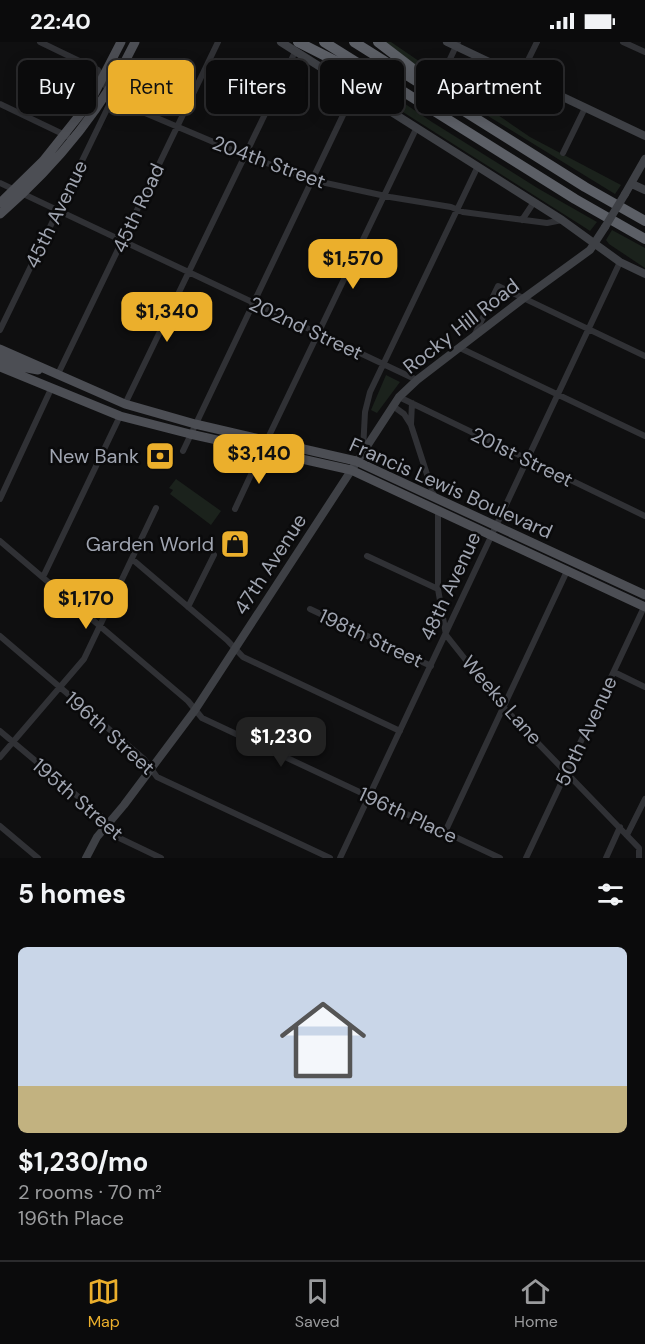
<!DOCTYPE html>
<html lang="en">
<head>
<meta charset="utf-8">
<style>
  :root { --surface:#0b0b0c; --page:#19191a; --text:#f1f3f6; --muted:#9a9b9d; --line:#2b2b2d; --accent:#ebaf2c }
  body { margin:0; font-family:"DM Sans",sans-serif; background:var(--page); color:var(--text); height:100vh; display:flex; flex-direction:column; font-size:22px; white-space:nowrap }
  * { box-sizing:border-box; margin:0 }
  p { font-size:20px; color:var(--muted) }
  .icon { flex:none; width:33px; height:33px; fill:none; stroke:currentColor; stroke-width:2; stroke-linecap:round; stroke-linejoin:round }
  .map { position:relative; height:816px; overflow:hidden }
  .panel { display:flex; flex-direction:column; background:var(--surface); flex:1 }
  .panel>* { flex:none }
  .top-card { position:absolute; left:18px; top:18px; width:609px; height:54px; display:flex; gap:12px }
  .price { position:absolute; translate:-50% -51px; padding:0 14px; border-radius:12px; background:var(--accent); color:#111; font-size:20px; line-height:39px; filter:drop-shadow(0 2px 3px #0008) }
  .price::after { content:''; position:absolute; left:50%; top:36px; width:18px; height:14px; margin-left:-9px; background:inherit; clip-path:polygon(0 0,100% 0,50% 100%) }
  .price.on { background:#222; color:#fff }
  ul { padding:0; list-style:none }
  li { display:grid; align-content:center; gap:12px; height:318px; padding:0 18px }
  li+li { border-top:2px solid var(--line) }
  li span { display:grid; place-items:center; height:186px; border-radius:9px; color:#555 }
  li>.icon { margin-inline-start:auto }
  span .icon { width:108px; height:108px; fill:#fffc; stroke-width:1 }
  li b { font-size:26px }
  h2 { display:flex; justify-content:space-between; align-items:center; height:72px; padding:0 18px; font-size:26px }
  .tag { padding:0 21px; border-radius:9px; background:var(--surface); box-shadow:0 3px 15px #0003,0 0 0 2px var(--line); font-size:21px; line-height:54px }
  .tag.on { background:var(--accent); color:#111 }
  .status { display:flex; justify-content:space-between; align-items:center; height:42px; padding:0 30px; background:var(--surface); direction:ltr }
  .status svg { height:16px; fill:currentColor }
  .tabs { display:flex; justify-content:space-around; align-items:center; height:84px; border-top:2px solid var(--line); background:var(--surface); font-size:16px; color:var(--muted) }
  .tabs a { display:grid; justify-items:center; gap:3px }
  .tabs .on { color:var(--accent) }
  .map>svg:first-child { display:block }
  .green { fill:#1b221c }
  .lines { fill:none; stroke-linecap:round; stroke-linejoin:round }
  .street { stroke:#303135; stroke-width:6 }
  .secondary { stroke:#3e4045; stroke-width:8 }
  .primary { stroke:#4c4e54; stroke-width:9 }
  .highway { stroke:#5c5f66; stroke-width:10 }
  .secondary-bridge { stroke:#3e4045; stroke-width:8 }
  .labels { text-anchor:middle; stroke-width:5; stroke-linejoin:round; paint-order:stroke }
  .street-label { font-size:20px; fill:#a0a5b1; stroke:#0a0a0b }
  .poi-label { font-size:20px; fill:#a0a5b1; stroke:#0a0a0b; text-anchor:end }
</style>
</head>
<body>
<div class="status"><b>22:40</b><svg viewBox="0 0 49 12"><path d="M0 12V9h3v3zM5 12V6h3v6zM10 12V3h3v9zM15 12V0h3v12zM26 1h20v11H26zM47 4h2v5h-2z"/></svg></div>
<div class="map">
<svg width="645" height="816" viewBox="0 0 645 816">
  <rect width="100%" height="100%" fill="#0f0f10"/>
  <!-- green -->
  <path class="green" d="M385 0H391L530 95 621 143 615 152 467 61Z
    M383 47 432 80 539 147 597 180 590 189 584 185 384 58 387 53Z
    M612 188 645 206V226L609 202 606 198Z
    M386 333 400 340 377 371 371 368Z
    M176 437 221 469 211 483 170 452 173 448 169 446Z"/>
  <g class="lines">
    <!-- street -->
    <path class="street" d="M40 0 98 28 112 57 237 110 312 138 390 155 451 165 463 170 547 181 562 178
      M623 0 645 10
      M442 34 458 0
      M0 62 67 94
      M502 71 537 0
      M563 111 585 66
      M0 141 417 338
      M522 178 534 160
      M0 288 112 57
      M475 292 498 244 645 314
      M460 306 645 394
      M58 332 218 0
      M399 355 645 474
      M125 362 295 10
      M393 364 404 372 411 383 434 454
      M411 382 412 361
      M267 398 416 87
      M363 408 365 370 370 350 478 124
      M183 409 355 48
      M0 457 51 347
      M235 467 262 409
      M438 468V547L446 593 503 665 639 806V816
      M0 499 188 659 202 676 500 816
      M367 514 438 547
      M132 517 227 598 243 615 400 689
      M43 535 120 374
      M188 565 214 513
      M310 567 431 624
      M0 594 144 717 157 735 330 816
      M614 630 645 645
      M0 689 100 773 113 793 161 816
      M0 715 84 617 156 466
      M0 784 38 816
      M445 790 567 529
      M627 793 645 757
      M340 816 620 220
      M526 816 645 563
      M606 816 620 785"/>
    <!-- secondary -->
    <path class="secondary" d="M281 0 562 178 620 220 645 232
      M447 0 645 94
      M632 142 645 148
      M625 152 645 117
      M86 816 97 795 124 763 195 668 399 355 417 338 524 256 590 208 605 185"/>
    <!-- primary -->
    <path class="primary" d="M0 161 43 119 90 60 121 0
      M0 172C55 124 104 65 135 0
      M0 307 125 362 195 382 356 419 645 553
      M0 316 22 325 38 328
      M0 325 120 374 190 392 351 428 645 565"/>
    <!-- highway -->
    <path class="highway" d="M298 0 373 38
      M324 0 575 157 645 197
      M354 0 585 145 645 179
      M378 0 434 43"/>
    <!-- secondary-bridge -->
    <path class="secondary-bridge" d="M605 185 625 152"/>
  </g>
  <!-- icons -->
  <defs>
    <g id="bank-square" transform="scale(1.5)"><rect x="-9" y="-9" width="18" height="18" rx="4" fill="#ebaf2c" stroke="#0a0a0b"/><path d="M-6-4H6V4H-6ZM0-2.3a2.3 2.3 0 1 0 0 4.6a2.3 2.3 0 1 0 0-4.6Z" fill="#111"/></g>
    <g id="shop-square" transform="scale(1.5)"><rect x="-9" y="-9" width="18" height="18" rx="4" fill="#ebaf2c" stroke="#0a0a0b"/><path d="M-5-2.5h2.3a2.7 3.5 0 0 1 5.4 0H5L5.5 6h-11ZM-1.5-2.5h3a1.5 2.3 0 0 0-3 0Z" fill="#111"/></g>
  </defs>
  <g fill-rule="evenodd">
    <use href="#bank-square" x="160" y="414"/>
    <use href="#shop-square" x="235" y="502"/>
  </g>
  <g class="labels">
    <!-- street labels -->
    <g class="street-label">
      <text transform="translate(269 120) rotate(20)" y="7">204th Street</text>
      <text transform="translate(138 166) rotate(-65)" y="7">45th Road</text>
      <text transform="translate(56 172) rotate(-64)" y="7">45th Avenue</text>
      <text transform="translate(461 284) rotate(-38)" y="7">Rocky Hill Road</text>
      <text transform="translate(306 286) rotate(25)" y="7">202nd Street</text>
      <text transform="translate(522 415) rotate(26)" y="7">201st Street</text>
      <text transform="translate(451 446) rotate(24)" y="7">Francis Lewis Boulevard</text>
      <text transform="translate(270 522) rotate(-57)" y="7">47th Avenue</text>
      <text transform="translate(450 544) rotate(-65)" y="7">48th Avenue</text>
      <text transform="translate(371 596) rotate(25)" y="7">198th Street</text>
      <text transform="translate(502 658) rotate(49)" y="7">Weeks Lane</text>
      <text transform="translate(586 689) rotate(-65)" y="7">50th Avenue</text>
      <text transform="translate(110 691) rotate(42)" y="7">196th Street</text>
      <text transform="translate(78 757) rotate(41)" y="7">195th Street</text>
      <text transform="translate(408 773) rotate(25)" y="7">196th Place</text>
    </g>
    <!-- poi labels -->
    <g class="poi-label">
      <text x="139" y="421">New Bank</text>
      <text x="214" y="509">Garden World</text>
    </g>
  </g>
</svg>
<b class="price" style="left:353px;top:248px">$1,570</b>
<b class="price" style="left:167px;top:301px">$1,340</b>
<b class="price" style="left:259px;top:443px">$3,140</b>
<b class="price" style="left:86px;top:588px">$1,170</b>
<b class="price on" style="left:281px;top:726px">$1,230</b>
<div class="top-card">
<a class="tag">Buy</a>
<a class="tag on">Rent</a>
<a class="tag">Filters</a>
<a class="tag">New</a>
<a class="tag">Apartment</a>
</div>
</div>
<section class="panel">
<h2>5 homes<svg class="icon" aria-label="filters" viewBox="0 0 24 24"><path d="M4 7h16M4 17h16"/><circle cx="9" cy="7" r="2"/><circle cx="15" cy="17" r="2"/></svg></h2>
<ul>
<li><span style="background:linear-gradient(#c9d6e8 75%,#c2b280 0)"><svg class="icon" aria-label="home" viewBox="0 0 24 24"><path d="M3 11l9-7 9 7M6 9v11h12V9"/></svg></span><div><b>$1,230/mo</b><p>2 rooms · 70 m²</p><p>196th Place</p></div></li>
</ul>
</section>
<nav class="tabs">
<a class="on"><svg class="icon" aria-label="map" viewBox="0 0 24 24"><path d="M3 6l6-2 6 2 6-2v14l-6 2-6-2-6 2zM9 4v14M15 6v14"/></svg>Map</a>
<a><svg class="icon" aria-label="saved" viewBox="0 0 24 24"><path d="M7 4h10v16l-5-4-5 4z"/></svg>Saved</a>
<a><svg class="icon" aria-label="home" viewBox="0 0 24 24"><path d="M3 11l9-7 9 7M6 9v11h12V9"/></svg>Home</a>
</nav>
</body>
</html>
